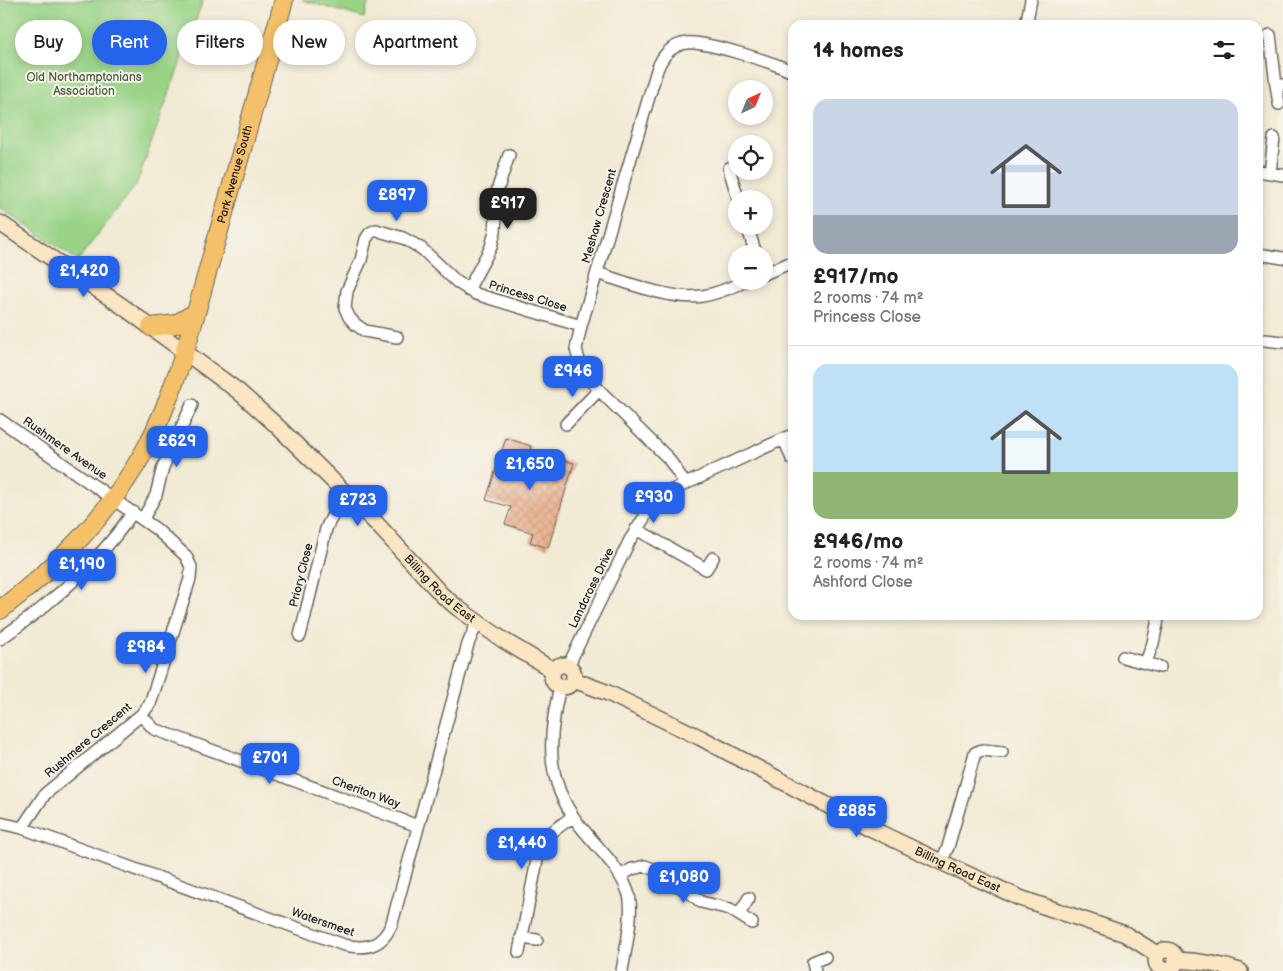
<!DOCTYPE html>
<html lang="en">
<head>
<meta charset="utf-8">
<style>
  :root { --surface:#fff; --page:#f6f6f6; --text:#222; --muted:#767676; --line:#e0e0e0; --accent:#2563eb }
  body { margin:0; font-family:"Balsamiq Sans",sans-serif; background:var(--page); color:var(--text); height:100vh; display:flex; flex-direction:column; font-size:19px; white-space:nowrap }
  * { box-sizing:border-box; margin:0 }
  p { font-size:16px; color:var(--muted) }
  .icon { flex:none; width:28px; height:28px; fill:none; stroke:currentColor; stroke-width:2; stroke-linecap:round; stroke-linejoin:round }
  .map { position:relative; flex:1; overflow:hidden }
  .side { position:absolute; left:788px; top:20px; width:475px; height:600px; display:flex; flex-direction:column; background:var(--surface); border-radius:15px; box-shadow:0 2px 8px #0003 }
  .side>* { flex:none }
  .hud { position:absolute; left:15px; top:20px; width:475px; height:45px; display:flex; gap:10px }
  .needle { width:32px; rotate:43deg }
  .tools { position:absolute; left:728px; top:80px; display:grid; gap:10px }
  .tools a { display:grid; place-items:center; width:45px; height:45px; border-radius:50%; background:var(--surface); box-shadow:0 2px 8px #0003; font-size:25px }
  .price { position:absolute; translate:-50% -42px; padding:0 11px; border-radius:10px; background:var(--accent); color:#fff; font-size:16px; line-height:32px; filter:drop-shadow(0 1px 2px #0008) }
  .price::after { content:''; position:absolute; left:50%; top:30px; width:15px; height:11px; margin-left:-8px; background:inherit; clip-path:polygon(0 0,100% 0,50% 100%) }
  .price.current { background:#222; color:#fff }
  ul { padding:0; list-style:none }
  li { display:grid; align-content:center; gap:10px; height:265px; padding:0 25px }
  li+li { border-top:1px solid var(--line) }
  li span { display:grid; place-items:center; height:155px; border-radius:15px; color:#555 }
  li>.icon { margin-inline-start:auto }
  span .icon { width:90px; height:90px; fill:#fffc; stroke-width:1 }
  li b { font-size:21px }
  h2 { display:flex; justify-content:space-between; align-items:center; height:60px; padding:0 25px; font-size:21px }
  .chip { padding:0 18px; border-radius:22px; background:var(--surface); box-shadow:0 2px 8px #0003; font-size:18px; line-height:45px }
  .chip.current { background:var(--accent); color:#fff }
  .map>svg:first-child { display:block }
  .green { fill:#98d386; stroke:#5a7851 }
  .building { fill:url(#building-cross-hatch) }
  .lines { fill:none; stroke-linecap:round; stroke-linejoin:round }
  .street-casing { stroke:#67645c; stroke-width:14 }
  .secondary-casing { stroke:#67645c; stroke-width:18 }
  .primary-casing { stroke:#67645c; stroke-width:20 }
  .street { stroke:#fff; stroke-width:11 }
  .secondary { stroke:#fbe6c3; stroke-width:15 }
  .primary { stroke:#f4c16a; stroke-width:18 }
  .labels { text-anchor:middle; stroke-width:4; stroke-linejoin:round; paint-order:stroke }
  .park-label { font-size:12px; fill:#475c41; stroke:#f7f3e8 }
  .street-label { font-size:12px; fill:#1c1c1c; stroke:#f7f3e8 }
</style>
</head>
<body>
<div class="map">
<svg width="1283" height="971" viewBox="0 0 1283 971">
  <defs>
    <pattern id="building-cross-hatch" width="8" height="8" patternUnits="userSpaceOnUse" patternTransform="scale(1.25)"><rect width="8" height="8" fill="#e9ab88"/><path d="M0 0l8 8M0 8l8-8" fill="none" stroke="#c79375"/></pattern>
  </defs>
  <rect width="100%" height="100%" fill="#f7f3e8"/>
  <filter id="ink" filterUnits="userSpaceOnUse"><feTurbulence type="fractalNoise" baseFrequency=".02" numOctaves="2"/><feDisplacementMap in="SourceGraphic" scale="10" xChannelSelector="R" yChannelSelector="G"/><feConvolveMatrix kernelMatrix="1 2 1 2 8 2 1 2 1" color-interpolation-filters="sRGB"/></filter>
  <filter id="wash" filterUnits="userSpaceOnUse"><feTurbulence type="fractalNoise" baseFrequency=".0096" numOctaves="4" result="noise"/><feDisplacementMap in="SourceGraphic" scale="20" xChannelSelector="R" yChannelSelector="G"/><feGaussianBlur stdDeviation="1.12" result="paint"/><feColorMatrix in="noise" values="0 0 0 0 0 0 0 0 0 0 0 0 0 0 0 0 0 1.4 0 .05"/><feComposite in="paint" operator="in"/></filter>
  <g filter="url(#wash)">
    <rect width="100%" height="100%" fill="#f1ead4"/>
    <!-- green -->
    <path class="green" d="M0 0H203L136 185 78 260 0 208Z
      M302 0H369L364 18Z"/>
    <g id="blocks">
      <!-- building -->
      <path class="building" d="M506 438 531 446 529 452 540 456 537 466 555 472 559 459 574 463 548 548 530 542 533 533 505 524 511 507 486 500Z"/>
    </g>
  </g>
  <g filter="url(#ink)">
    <use href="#blocks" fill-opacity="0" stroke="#67645c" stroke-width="1"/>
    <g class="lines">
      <!-- street casing -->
      <g class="street-casing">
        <path id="street" d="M1026 25 1031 0
          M1270 35 1276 85H1283
          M1276 85 1279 104
          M729 168 738 199
          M1258 171 1283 175
          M1270 173 1274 138
          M747 226 756 254
          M1258 254 1283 258
          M597 273C626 282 672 301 702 296 717 294 732 287 746 281
          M764 274 792 262
          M468 290 491 247 495 231 498 188 509 155
          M397 337 365 331 355 324 349 317 345 308 347 291 361 260 366 239 370 233 376 230 403 238 412 243 422 249 457 282 476 294 581 326
          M1265 340 1283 342
          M0 420 156 529 186 556 191 567 190 579 150 704 141 715 45 794 22 828
          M566 424 599 390
          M784 439 792 459
          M685 483 668 458 599 390 581 368 576 349 581 326 657 70C662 56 671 45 687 43 704 41 777 63 792 72
          M143 519 156 495 163 467 192 405
          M636 529 706 569 713 558
          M300 636 326 529C331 516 338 507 348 496
          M0 639C16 627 34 616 49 602 81 576 110 546 133 512
          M1123 657 1160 667
          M1146 662 1153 643 1159 615
          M568 666 630 540 651 507 670 491 792 435
          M560 687C546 743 546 788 586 833 601 851 620 869 628 892 635 910 625 951 622 971
          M141 715 154 729 418 826
          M0 823 22 828 344 945C367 950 383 946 392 923L468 644 477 623
          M941 862 948 847 975 753 982 750 1002 752
          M620 876 632 869 645 866 656 870 666 881 686 889 701 902 730 909 752 923
          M739 914 749 898
          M521 938 537 940
          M519 952 541 840 572 817
          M815 971 813 962 825 957
          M1162 971 1163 970"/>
      </g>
      <!-- secondary casing -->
      <g class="secondary-casing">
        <g id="secondary">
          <path id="s1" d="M0 223 122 306 238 391 275 424 376 523 442 595 459 609 503 640 553 670"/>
          <circle cx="563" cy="676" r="11"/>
          <path id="s2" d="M574 680 608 693 701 738 872 829 941 862 1020 898 1125 934 1157 954"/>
          <circle cx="1166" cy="960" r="10"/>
          <path d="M1176 960C1198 961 1219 964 1240 971"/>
        </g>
      </g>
      <!-- primary casing -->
      <g class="primary-casing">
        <g id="primary">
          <path d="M151 327 176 324 195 313"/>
          <path id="s3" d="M0 610C60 564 109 515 146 448 177 390 193 322 211 259 235 172 260 86 284 0"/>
        </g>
      </g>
      <!-- street -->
      <use href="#street" class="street"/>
      <!-- secondary -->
      <use href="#secondary" class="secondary"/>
      <!-- primary -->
      <use href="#primary" class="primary"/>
    </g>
  </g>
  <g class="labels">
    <!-- park labels -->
    <g class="park-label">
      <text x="84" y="81">Old Northamptonians<tspan x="84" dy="14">Association</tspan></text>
    </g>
    <!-- street labels -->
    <g class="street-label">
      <text dy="4" stroke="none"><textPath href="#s3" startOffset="508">Park Avenue South</textPath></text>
      <text transform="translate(599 216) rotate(-74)" y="4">Meshaw Crescent</text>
      <text transform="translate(528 296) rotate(17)" y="4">Princess Close</text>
      <text transform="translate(65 448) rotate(35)" y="4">Rushmere Avenue</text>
      <text transform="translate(301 575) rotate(-76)" y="4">Priory Close</text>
      <text dy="4" stroke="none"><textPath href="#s1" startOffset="574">Billing Road East</textPath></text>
      <text transform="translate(591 588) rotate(-64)" y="4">Landcross Drive</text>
      <text transform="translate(88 740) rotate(-40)" y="4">Rushmere Crescent</text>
      <text transform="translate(366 792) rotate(20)" y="4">Cheriton Way</text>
      <text dy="4" stroke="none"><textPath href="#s2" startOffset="428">Billing Road East</textPath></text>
      <text transform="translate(323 922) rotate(19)" y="4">Watersmeet</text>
    </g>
  </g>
</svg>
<div class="tools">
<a><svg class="needle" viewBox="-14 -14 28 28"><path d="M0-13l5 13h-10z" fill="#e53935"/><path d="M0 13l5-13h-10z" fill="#767676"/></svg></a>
<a><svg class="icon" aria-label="locate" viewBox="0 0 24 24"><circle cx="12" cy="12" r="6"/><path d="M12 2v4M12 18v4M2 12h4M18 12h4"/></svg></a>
<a>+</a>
<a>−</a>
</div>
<b class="price" style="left:397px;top:222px">£897</b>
<b class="price current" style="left:508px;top:230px">£917</b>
<b class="price" style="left:84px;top:298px">£1,420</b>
<b class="price" style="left:573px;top:398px">£946</b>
<b class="price" style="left:177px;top:468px">£629</b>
<b class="price" style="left:530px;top:491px">£1,650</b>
<b class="price" style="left:654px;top:524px">£930</b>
<b class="price" style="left:358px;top:527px">£723</b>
<b class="price" style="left:82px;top:591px">£1,190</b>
<b class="price" style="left:146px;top:674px">£984</b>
<b class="price" style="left:270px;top:785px">£701</b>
<b class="price" style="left:857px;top:838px">£885</b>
<b class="price" style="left:522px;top:870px">£1,440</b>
<b class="price" style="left:684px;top:904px">£1,080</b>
<div class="hud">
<a class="chip">Buy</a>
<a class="chip current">Rent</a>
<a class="chip">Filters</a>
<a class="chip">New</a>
<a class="chip">Apartment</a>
</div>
<section class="side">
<h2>14 homes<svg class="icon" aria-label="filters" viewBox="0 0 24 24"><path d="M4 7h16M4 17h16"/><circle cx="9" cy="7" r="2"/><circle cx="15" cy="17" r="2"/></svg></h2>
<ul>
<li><span style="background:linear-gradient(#c9d6e8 75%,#9aa5b1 0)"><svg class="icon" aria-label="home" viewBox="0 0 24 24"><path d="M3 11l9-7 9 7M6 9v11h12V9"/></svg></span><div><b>£917/mo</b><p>2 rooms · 74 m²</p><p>Princess Close</p></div></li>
<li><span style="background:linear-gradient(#bfe0f5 70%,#8fb573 0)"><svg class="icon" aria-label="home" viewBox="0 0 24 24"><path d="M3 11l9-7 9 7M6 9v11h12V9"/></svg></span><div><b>£946/mo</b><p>2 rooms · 74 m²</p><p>Ashford Close</p></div></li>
</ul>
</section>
</div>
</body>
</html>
